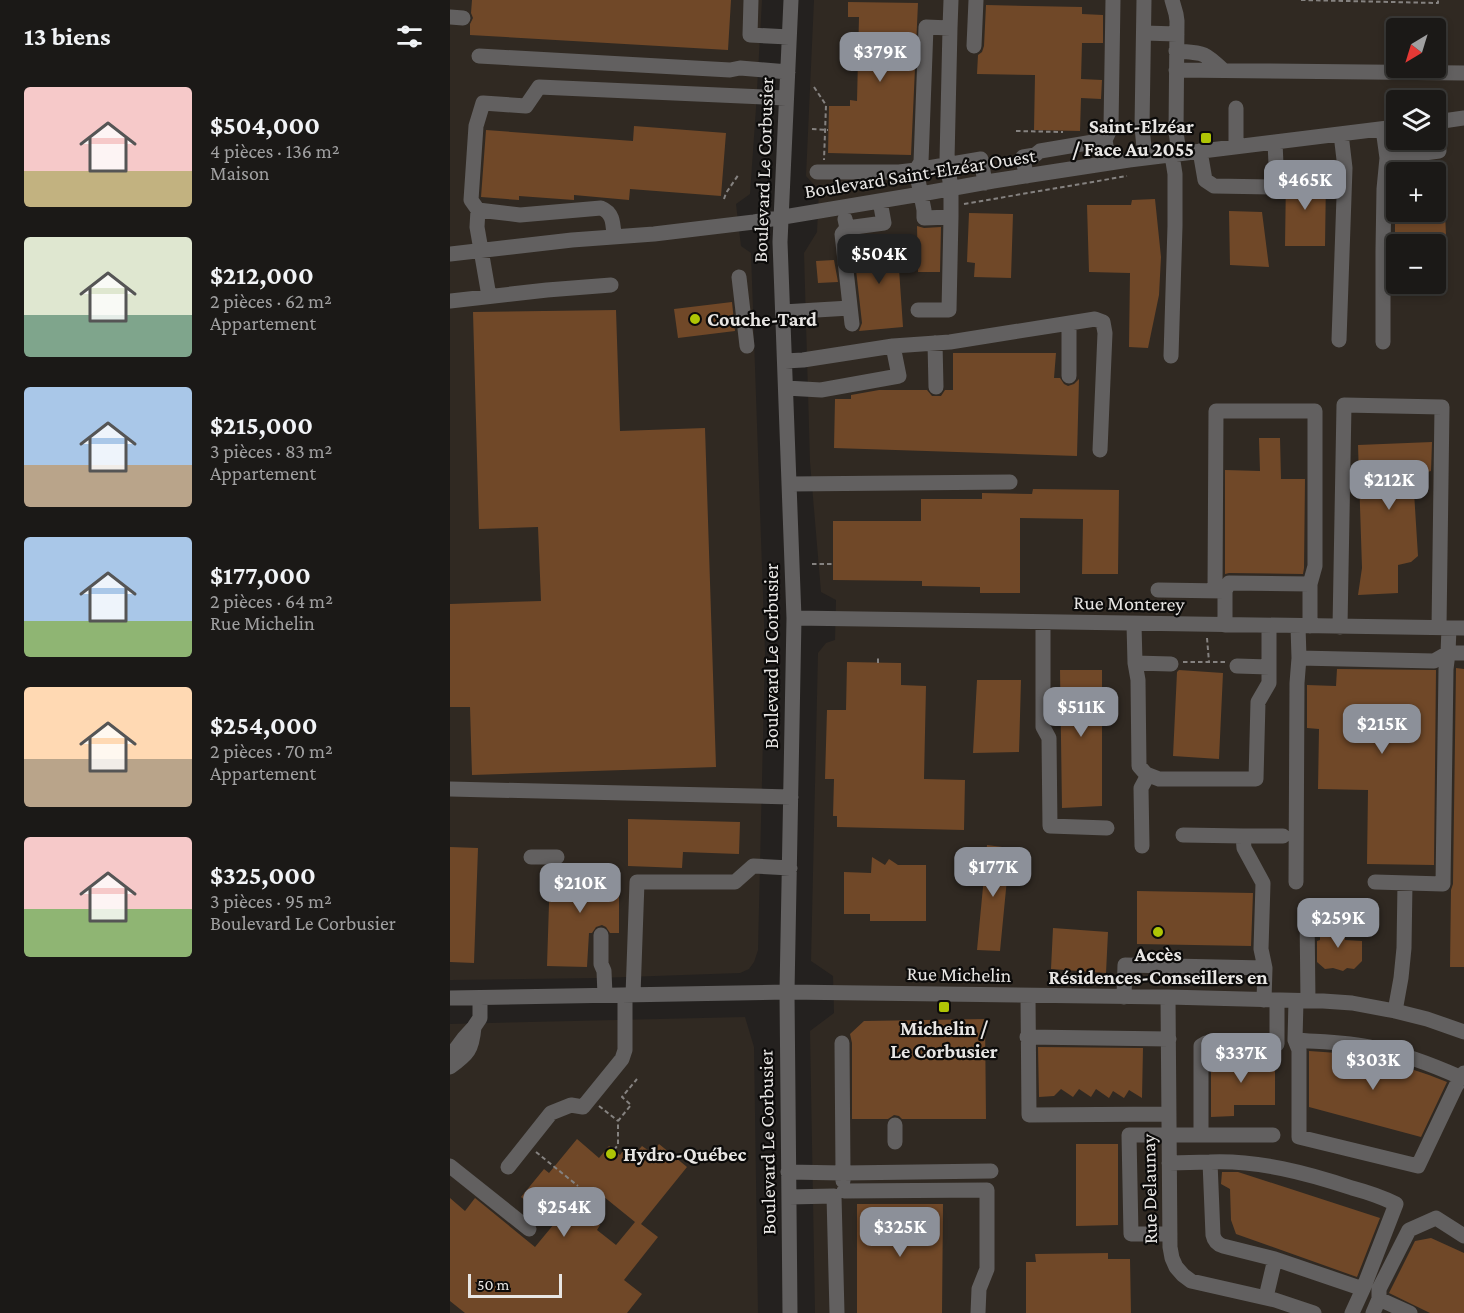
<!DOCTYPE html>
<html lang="fr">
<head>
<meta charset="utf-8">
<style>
  :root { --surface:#1b1917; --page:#242220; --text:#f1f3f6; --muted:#a0a0a1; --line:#393836; --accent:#8c9099 }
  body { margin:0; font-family:"Crimson Pro",serif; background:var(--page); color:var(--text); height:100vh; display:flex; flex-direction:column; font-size:22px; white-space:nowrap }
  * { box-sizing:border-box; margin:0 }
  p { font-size:20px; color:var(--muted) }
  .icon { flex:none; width:33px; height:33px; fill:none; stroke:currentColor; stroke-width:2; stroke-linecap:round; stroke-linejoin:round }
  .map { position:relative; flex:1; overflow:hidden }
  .sheet { display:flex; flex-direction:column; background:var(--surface); width:450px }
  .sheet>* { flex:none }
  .needle { width:39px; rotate:218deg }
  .controls { position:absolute; left:936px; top:18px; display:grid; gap:12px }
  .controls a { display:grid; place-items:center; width:60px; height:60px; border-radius:6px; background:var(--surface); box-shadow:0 3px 9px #0003,0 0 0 2px var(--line); font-size:30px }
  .scale { position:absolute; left:18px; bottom:15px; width:94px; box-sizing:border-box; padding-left:6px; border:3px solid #e8e6e4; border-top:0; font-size:16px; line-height:21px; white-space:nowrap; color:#e8e6e4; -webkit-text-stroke:4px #0c0b0a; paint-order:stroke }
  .price { position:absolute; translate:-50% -51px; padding:0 14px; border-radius:12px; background:var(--accent); color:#fff; font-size:20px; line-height:39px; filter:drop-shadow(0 2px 3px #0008) }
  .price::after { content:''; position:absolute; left:50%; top:36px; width:18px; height:14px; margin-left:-9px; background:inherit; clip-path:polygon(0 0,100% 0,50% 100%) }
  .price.current { background:#222; color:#fff }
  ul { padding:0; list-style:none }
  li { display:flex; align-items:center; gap:18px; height:150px; padding:0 24px }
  li span { display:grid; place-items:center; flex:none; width:168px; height:120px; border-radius:6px; color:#555 }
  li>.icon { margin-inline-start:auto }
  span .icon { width:72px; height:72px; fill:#fffc; stroke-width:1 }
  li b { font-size:26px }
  h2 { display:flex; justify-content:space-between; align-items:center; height:72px; padding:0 24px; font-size:26px }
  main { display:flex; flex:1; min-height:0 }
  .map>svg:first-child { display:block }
  .built { fill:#302922; fill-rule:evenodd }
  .building { fill:#704828; fill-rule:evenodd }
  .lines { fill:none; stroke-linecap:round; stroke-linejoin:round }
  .path { stroke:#858280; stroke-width:2; stroke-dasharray:4.5 3; stroke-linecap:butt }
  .minor { stroke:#626060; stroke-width:15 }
  .poi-dot { fill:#afc505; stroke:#0c0b0a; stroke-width:2 }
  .labels { text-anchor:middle; stroke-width:4.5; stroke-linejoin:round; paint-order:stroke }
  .poi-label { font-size:20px; font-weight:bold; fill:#e8e6e4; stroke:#0c0b0a; text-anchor:start }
  .street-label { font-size:20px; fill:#e8e6e4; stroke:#0c0b0a }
</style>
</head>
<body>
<main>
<section class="sheet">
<h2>13 biens<svg class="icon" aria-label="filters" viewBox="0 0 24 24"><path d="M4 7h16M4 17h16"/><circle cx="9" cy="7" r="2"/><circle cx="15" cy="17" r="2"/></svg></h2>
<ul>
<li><span style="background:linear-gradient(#f6c9c9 70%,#c2b280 0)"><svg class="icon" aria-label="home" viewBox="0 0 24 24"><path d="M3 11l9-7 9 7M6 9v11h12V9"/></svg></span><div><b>$504,000</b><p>4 pièces · 136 m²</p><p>Maison</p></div></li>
<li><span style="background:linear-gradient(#dfe7d0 65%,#7fa58c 0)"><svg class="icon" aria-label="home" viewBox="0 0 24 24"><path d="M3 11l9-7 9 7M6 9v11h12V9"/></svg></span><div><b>$212,000</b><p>2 pièces · 62 m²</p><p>Appartement</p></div></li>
<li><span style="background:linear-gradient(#a9c7e8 65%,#b9a48a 0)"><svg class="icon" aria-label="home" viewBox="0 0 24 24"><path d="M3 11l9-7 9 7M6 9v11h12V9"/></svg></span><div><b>$215,000</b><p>3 pièces · 83 m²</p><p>Appartement</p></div></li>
<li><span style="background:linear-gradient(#a9c7e8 70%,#8fb573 0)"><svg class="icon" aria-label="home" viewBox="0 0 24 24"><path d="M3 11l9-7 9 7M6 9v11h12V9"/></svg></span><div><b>$177,000</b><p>2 pièces · 64 m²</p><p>Rue Michelin</p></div></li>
<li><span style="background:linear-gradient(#ffd9b3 60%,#b9a48a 0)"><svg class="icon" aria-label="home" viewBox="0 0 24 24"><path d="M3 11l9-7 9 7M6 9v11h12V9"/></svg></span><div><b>$254,000</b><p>2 pièces · 70 m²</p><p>Appartement</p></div></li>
<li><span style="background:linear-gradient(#f6c9c9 60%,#8fb573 0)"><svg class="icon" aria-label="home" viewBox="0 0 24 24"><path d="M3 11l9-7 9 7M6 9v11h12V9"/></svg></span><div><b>$325,000</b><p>3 pièces · 95 m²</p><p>Boulevard Le Corbusier</p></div></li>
</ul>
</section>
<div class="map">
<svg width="1014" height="1313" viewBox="0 0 1014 1313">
  <rect width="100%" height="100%" fill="#24211f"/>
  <!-- built -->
  <path class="built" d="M0 0H312L306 108 300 194 286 204 291 246 301 253 315 653 308 950 304 962 299 969 290 973 148 978 0 980Z
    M364 0H1014V1313H365L360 1031 384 1013 383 976 361 961 368 653 376 643 385 640 386 600 371 592 360 462 354 253 367 232 369 190 356 176ZM946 28H986V68H946ZM946 100H986V140H946ZM946 172H986V212H946ZM946 244H986V284H946Z
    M295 1017 304 1047 308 1313H0V1024Z"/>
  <!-- building -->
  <path class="building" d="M22 0H281L278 50 20 35V24L23 18 21 13Z
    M398 2 468 3 461 155 378 153 379 106H400V100L407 101 409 17H398Z
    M536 5 632 7V14L653 15V43H632L631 79 652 80 651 99 631 98 630 131 584 130 585 75 527 74 528 55 532 52 534 46Z
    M184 126 276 133 271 196 180 189 179 200 124 195V200L69 196V200L31 197 36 130 183 141Z
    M836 176 876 177 875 246H835Z
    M986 189H994L997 258H986V244H968V243L952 242 945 240V212H986Z
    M705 199 711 257 709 295 698 348 679 347 680 273 639 272 637 205H681L682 200Z
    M779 211 812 212 819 267 780 265Z
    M519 213 563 214 561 278 524 277 525 263 517 262Z
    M467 226 474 228 491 227 490 272H468Z
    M447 240 453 327 409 331 412 323 403 243Z
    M384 260 388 282 368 283 366 261Z
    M282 302 285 331 228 338 224 309Z
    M166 310 170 431 255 428 266 767 22 775 20 707H0V604L91 601 88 527 29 529 23 312Z
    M503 353H606L604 378H610L614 384 618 386 624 384 629 379 627 456 384 448 385 399H401V395L429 390H477L482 396H491L495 390H503Z
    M809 438H830L831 479H855L854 568 853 574 779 573 775 574V470L810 471Z
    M982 442 981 471 963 476 968 556 961 562 948 565V593L908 595 912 568 908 445Z
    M583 489 669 490 668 574H632L633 519 570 518V593H530V587L472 586V581L383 580V521H471V499H532V493L582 494Z
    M397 662 451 663V685L476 686 474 779 515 780 514 830 387 827V816H383L384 779H375L377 710H396Z
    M1006 668 1014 669V967H1000L1001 890 1003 884Z
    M887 669 986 670 984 865 917 864 918 790 868 789 869 729 857 728V685L886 686Z
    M610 670H652V806L612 808Z
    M729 670 773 673 769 759 723 756 727 672Z
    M527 680H571L569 752 523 753Z
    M178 819 290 822 289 854 233 852 232 868 178 866Z
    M537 845 560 848 550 951 527 950Z
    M0 847 28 848 24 963 0 962Z
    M422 857 435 865 439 859 448 865H476V921H420V914H394V872L421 873Z
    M100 872 169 873V933H160L156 927 152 925 146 927 142 933H139L137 967 97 966Z
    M687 891 803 893 801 946 687 944Z
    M895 924V940L912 941V961L904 969 897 968 893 971 883 968 875 969 867 962V941L870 940V925L888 926Z
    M603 928 658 932 656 973 601 969Z
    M535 1019 536 1119H452L449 1116 444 1115 438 1119H402V1043L400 1034 414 1021Z
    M588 1047 693 1048 692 1098 679 1090 674 1098 663 1091 659 1098 646 1089 641 1097 629 1089 623 1097 611 1089 604 1096 589 1097Z
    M859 1051 902 1054 933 1060 960 1068 961 1069 979 1075 997 1082 971 1137 859 1107Z
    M761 1059H825V1105H784V1116L761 1117Z
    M127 1139 149 1158 159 1146 170 1155 175 1148 184 1155 192 1146 202 1153 209 1144 237 1167 191 1224 208 1237 174 1280 192 1294 177 1313H15L0 1301V1198L15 1211 25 1198 85 1247 104 1224 71 1197 94 1169 99 1173ZM143 1188 185 1222 166 1245 147 1230 150 1225 128 1207Z
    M626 1144H668V1225L626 1226Z
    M772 1172H788L930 1218 907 1277 786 1234 781 1220 780 1189 771 1184Z
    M407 1204H493L492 1313H407Z
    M981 1238 1014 1253V1313H980L939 1293 965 1241Z
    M658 1253V1259H680L681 1313H576V1262H586L585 1254Z"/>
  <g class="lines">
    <!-- path -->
    <path class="path" d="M851 0 988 3V0
      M364 87 376 105 374 160
      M362 129 378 130
      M566 131 613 132
      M274 199 276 193 289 174
      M514 204 677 176
      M362 564H383
      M757 638 759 662
      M733 662H775
      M428 663V657
      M149 1106 168 1121
      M164 1150 168 1145V1121L181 1105 172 1097 187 1079
      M86 1152 128 1186"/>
    <!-- minor -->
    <path class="minor" d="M301 0 300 35 339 37
      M694 0 692 127 695 158
      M722 0 726 14 727 21 726 132 729 153
      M0 17 13 18
      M500 28 501 0
      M694 33 727 34
      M524 46 526 0
      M726 51C753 53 753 51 773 70
      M29 56 280 70 290 68 338 72
      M726 70 1014 73
      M786 108V146
      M986 122 1014 118
      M933 129 937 158 989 151 987 122
      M655 140 661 127 663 0
      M750 151 755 180 764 186 827 187 825 142
      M937 158 934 189 933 250H946
      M466 170 531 159 535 183
      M367 172H449L466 170 474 210V218L501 217V189L497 160 500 28 476 27 471 162 466 170
      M576 176 573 157 585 155 590 151 655 140 659 163
      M28 210 21 200 26 126 33 103 76 106 89 87 336 98
      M395 219 397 228 434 223 430 201
      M397 228 392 234 402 324
      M0 254 122 240 204 234 304 222 471 194 543 181 679 160 946 127
      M289 277 297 346
      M39 296 27 227 28 210 70 215 151 208C164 213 163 225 164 237
      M0 301 97 290 161 285
      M468 310H499L501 217
      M333 312 400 308
      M889 340 895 168 891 134
      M933 342V250
      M485 343 486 387
      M443 346 500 342 645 319 653 322 655 333 650 450
      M721 356 725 226V174L722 155
      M335 361 353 360 443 346 449 376 371 390 336 388
      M619 376V323
      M340 484 560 482
      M708 590 774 591
      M765 591 766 411H865V566L860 584
      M344 618 1014 628
      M593 622V727L599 738 600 826 657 828
      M684 624 685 663 721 664
      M775 625V591L779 583 860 584V626
      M848 626 849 658 984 661 998 653H1014
      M890 627 894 405 992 407 989 628
      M685 663 688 680 689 766 696 774 709 779H806L808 702 819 683V667
      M787 666 819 667V626
      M0 789 341 797
      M733 835 793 836 794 848 813 883 811 949 815 968
      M793 836H833
      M692 846 691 788 698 775
      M81 857H107
      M846 882 847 683 849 658
      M925 882 993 884 996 669 998 653 999 628
      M151 935V964L154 971 155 995
      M183 995 187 882H285L303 866 340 868
      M578 996 579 1115 719 1114
      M674 997 675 965 815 968 814 1000
      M718 997 720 1247 722 1258 726 1267 733 1275 741 1281 825 1300 864 1313
      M0 998 337 992 718 997 873 1001 902 1003 945 1011 977 1019 1014 1032
      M846 1001 845 1040C871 1042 898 1042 924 1048 955 1054 983 1065 1012 1078L1014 1073
      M858 1001 857 915 888 916
      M945 1011 951 978 954 948 955 883
      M577 1037 719 1039
      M845 1040 849 1050V1137L968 1166 1006 1086 1012 1078
      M392 1043 393 1173 541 1171
      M0 1064 5 1050 14 1038 24 1027 30 1018V998
      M0 1067C18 1054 22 1050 24 1027
      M445 1125V1142
      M751 1135H823
      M760 1162C808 1160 857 1173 902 1188 917 1192 932 1197 946 1204L913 1289
      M719 1163 760 1162 763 1235C764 1240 767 1244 773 1246L825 1259 913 1289 902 1313
      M0 1166 79 1229
      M58 1167 101 1113 121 1105 133 1107 172 1059 175 1050V995
      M338 1172 393 1173V1181
      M394 1191 537 1190V1269L529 1289 528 1313
      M339 1197 384 1196 387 1313
      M720 1234H681L679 1135H751V1046L756 1043 827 1044V1000
      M816 1297 825 1259
      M929 1299V1289L959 1230 986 1218 1014 1236
      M340 1313 337 992 344 618 330 242 341 0
      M923 1313 929 1299 960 1313"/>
  </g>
  <!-- markers -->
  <g class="poi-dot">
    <rect x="750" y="132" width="12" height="12" rx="3"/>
    <circle cx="245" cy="319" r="6"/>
    <circle cx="708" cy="932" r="6"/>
    <rect x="488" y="1001" width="12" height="12" rx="3"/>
    <circle cx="161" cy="1154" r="6"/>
  </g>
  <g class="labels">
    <!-- poi labels -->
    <g class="poi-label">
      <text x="744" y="133" text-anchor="end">Saint-Elzéar<tspan x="744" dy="23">/ Face Au 2055</tspan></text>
      <text x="257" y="326">Couche-Tard</text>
      <text x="708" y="961" text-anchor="middle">Accès<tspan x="708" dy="23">Résidences-Conseillers en</tspan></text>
      <text x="494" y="1035" text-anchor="middle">Michelin /<tspan x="494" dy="23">Le Corbusier</tspan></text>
      <text x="173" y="1161">Hydro-Québec</text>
    </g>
    <!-- street labels -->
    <g class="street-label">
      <text transform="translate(313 170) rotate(-88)" y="7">Boulevard Le Corbusier</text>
      <text transform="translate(470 173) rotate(-9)" y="7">Boulevard Saint-Elzéar Ouest</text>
      <text transform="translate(679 603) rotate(1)" y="7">Rue Monterey</text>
      <text transform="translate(321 656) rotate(-90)" y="7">Boulevard Le Corbusier</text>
      <text transform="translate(509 974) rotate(1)" y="7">Rue Michelin</text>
      <text transform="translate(317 1142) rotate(-91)" y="7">Boulevard Le Corbusier</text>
      <text transform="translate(699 1189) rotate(-91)" y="7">Rue Delaunay</text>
    </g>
  </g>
</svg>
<div class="controls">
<a><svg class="needle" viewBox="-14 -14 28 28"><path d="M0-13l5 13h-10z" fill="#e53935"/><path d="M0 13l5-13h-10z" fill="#a0a0a1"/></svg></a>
<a><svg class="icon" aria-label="layers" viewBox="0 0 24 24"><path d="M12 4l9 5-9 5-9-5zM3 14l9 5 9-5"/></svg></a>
<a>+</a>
<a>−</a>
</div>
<div class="scale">50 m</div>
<b class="price" style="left:430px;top:83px">$379K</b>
<b class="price" style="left:855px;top:211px">$465K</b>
<b class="price current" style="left:429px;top:285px">$504K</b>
<b class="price" style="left:939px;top:511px">$212K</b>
<b class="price" style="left:631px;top:738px">$511K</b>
<b class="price" style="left:932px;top:755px">$215K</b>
<b class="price" style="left:543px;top:898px">$177K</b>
<b class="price" style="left:130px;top:914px">$210K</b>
<b class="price" style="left:888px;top:949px">$259K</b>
<b class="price" style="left:791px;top:1084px">$337K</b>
<b class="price" style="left:923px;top:1091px">$303K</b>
<b class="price" style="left:114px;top:1238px">$254K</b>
<b class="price" style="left:450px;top:1258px">$325K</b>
</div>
</main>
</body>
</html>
